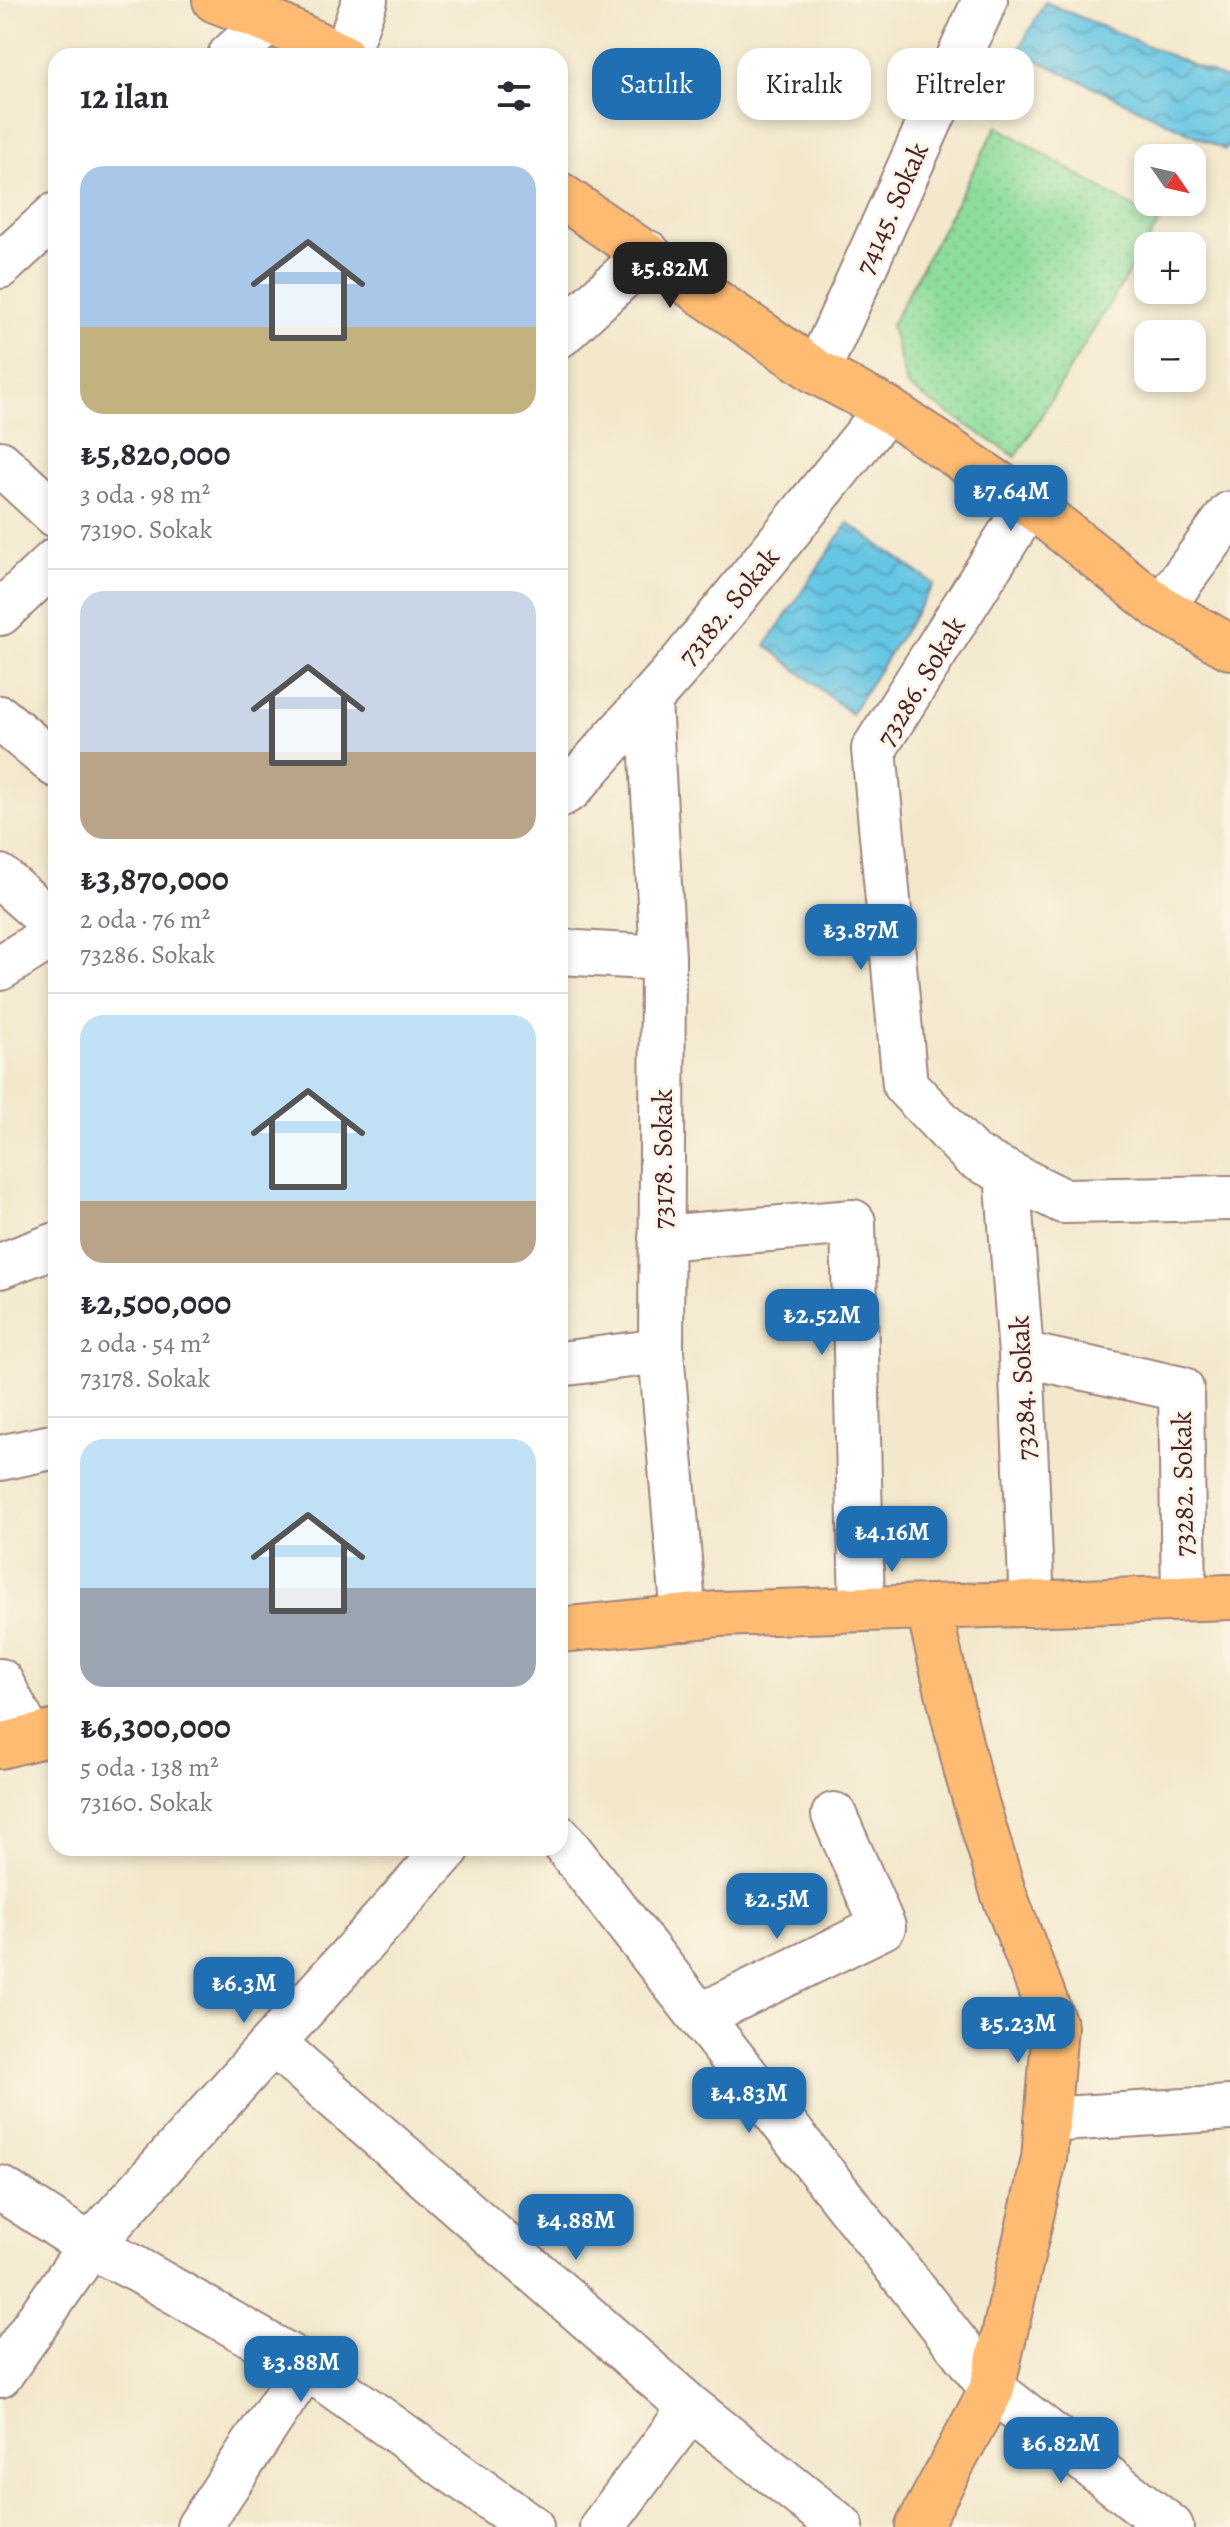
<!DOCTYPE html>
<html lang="tr">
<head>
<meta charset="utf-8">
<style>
  :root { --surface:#fff; --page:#f2f2f3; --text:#2b2b33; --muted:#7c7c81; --line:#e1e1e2; --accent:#1f6fb2 }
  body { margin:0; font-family:Alegreya,serif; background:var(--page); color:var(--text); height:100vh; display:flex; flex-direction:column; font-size:30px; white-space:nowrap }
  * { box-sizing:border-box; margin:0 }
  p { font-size:26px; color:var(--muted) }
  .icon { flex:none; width:44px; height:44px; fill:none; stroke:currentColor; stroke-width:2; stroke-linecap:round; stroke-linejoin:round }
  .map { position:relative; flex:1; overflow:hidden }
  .drawer { position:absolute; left:48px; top:48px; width:520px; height:1808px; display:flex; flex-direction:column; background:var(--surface); border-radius:24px; box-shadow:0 4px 12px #0003 }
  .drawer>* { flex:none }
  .guide { position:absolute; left:592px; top:48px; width:518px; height:72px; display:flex; gap:16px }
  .needle { width:52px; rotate:124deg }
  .controls { position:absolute; left:1134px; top:144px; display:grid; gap:16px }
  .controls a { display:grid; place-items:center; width:72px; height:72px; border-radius:16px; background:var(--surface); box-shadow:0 4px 12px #0003; font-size:40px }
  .price { position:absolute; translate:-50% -68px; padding:0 18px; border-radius:16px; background:var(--accent); color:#fff; font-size:26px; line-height:52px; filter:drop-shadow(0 2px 4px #0008) }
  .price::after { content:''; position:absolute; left:50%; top:48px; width:24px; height:18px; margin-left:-12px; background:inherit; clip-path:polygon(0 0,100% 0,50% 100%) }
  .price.active { background:#222; color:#fff }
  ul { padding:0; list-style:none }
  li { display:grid; align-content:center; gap:16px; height:424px; padding:0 32px }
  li+li { border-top:2px solid var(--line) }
  li span { display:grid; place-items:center; height:248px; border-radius:24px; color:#555 }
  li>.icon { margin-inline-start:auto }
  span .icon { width:144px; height:144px; fill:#fffc; stroke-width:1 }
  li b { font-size:34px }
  h2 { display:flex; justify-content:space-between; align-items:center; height:96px; padding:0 32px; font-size:34px }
  .chip { padding:0 28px; border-radius:24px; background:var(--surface); box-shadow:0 4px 12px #0003; font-size:28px; line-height:72px }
  .chip.active { background:var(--accent); color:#fff }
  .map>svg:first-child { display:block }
  .grass { fill:url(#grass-dots); stroke:#6c7e64; stroke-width:2 }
  .water { fill:url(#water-waves); stroke:#587288; stroke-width:2 }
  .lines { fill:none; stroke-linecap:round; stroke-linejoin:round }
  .minor-casing { stroke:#9e847c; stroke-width:48 }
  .major-casing { stroke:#9e847c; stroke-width:48 }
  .minor { stroke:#fff; stroke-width:44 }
  .major { stroke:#ffbb71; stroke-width:44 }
  .labels { text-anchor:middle; stroke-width:6; stroke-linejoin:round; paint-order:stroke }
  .street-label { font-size:28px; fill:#4a1f2b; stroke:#fcf5e5 }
</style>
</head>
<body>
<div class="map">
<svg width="1230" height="2527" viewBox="0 0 1230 2527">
  <defs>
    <pattern id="grass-dots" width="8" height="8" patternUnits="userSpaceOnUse" patternTransform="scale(2)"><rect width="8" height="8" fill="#8edd9c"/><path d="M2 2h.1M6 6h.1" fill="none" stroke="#7cbd87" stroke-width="1.8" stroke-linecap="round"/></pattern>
    <pattern id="water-waves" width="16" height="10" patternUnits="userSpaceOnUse" patternTransform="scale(2)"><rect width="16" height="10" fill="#65c6e4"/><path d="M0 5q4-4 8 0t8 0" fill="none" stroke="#55a0b9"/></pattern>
  </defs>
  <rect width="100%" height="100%" fill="#fcf5e5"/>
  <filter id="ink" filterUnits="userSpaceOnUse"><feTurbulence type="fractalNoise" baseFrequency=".0125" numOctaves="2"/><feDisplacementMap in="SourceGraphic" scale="16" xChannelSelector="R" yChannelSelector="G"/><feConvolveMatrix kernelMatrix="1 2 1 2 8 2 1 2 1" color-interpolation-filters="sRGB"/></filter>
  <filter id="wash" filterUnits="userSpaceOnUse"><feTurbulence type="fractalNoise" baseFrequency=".006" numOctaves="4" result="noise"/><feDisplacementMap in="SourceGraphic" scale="32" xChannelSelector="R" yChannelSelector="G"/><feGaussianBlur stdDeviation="1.8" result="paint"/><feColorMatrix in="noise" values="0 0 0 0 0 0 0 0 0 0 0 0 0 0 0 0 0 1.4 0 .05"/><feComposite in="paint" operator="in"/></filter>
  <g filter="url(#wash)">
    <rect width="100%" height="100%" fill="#f3e8cc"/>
    <!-- grass -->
    <path class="grass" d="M997 126 1159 223 1016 457 907 386 891 325Z"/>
    <!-- water -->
    <path class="water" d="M1045 2 1230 81V143L1225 150 1018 51Z
      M848 523 934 584 851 714 766 645Z"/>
  </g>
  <g filter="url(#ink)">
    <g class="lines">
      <!-- minor casing -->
      <g class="minor-casing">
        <path id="minor" d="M230 56 269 21
          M345 56 365 0
          M0 266 56 215
          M560 335 648 253
          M817 372 985 0
          M0 463 56 515
          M1029 504 874 749 905 1085 973 1156 1063 1201 1230 1198
          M1161 608 1230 514
          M0 613 56 560
          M649 701 663 958 661 1351 684 1618
          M0 718 56 765
          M560 795 570 789 680 665 887 409
          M0 877 56 926
          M560 952 663 958
          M0 968 56 933
          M1007 1173 1021 1354 1032 1604
          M661 1238 853 1222 862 1609
          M0 1266 56 1245
          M1021 1354 1181 1389 1184 1598
          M560 1364 661 1351
          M0 1458 56 1446
          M0 1681 30 1737
          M560 1838 992 2389 1171 2527
          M700 2016 883 1927 834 1815
          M273 2043 691 2408 841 2527
          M1047 2120 1230 2108
          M0 2188 90 2246 136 2269 306 2366 531 2527
          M0 2375 90 2246 448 1848
          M199 2527 306 2366
          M602 2527 691 2408"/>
      </g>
      <!-- major casing -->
      <g class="major-casing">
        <path id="major" d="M215 0 269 21 342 56
          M560 195 817 372 887 409 1029 504 1161 608 1230 647
          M560 1630 718 1614 1230 1597
          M0 1746 56 1732
          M918 2527 992 2389 1044 2159 1055 2027 1003 1892 967 1772 928 1607"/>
      </g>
      <!-- minor -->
      <use href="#minor" class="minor"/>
      <!-- major -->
      <use href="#major" class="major"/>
    </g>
  </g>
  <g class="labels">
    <!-- street labels -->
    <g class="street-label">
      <text transform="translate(891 208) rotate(-66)" y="10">74145. Sokak</text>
      <text transform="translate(728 606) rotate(-51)" y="10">73182. Sokak</text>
      <text transform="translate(920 681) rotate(-59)" y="10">73286. Sokak</text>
      <text transform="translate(662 1159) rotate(-90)" y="10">73178. Sokak</text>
      <text transform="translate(1022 1388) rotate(-93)" y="10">73284. Sokak</text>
      <text transform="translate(1182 1484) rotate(-91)" y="10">73282. Sokak</text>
    </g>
  </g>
</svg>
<div class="controls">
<a><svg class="needle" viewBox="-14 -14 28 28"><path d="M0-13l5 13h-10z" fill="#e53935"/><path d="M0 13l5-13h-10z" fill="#7c7c81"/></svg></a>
<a>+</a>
<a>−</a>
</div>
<b class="price active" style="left:670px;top:310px">₺5.82M</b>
<b class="price" style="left:1011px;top:533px">₺7.64M</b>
<b class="price" style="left:861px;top:972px">₺3.87M</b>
<b class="price" style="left:822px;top:1357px">₺2.52M</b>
<b class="price" style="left:892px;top:1574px">₺4.16M</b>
<b class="price" style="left:777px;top:1941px">₺2.5M</b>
<b class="price" style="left:244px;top:2025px">₺6.3M</b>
<b class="price" style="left:1018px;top:2065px">₺5.23M</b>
<b class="price" style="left:749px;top:2135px">₺4.83M</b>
<b class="price" style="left:576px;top:2262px">₺4.88M</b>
<b class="price" style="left:301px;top:2404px">₺3.88M</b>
<b class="price" style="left:1061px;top:2485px">₺6.82M</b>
<div class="guide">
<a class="chip active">Satılık</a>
<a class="chip">Kiralık</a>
<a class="chip">Filtreler</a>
</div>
<section class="drawer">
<h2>12 ilan<svg class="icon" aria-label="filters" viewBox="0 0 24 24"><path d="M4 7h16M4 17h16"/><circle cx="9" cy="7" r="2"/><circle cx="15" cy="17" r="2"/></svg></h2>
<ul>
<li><span style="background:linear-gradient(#a9c7e8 65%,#c2b280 0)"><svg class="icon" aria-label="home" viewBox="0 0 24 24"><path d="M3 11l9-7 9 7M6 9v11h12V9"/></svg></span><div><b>₺5,820,000</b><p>3 oda · 98 m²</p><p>73190. Sokak</p></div></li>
<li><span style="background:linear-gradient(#c9d6e8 65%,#b9a48a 0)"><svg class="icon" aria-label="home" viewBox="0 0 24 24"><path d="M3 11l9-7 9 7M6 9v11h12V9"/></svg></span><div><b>₺3,870,000</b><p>2 oda · 76 m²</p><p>73286. Sokak</p></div></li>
<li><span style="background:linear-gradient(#bfe0f5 75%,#b9a48a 0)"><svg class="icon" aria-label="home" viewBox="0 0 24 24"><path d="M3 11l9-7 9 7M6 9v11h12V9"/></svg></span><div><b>₺2,500,000</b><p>2 oda · 54 m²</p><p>73178. Sokak</p></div></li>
<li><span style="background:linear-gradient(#bfe0f5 60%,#9aa5b1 0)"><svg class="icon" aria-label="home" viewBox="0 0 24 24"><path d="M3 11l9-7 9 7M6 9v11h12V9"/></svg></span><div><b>₺6,300,000</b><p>5 oda · 138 m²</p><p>73160. Sokak</p></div></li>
</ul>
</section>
</div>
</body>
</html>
